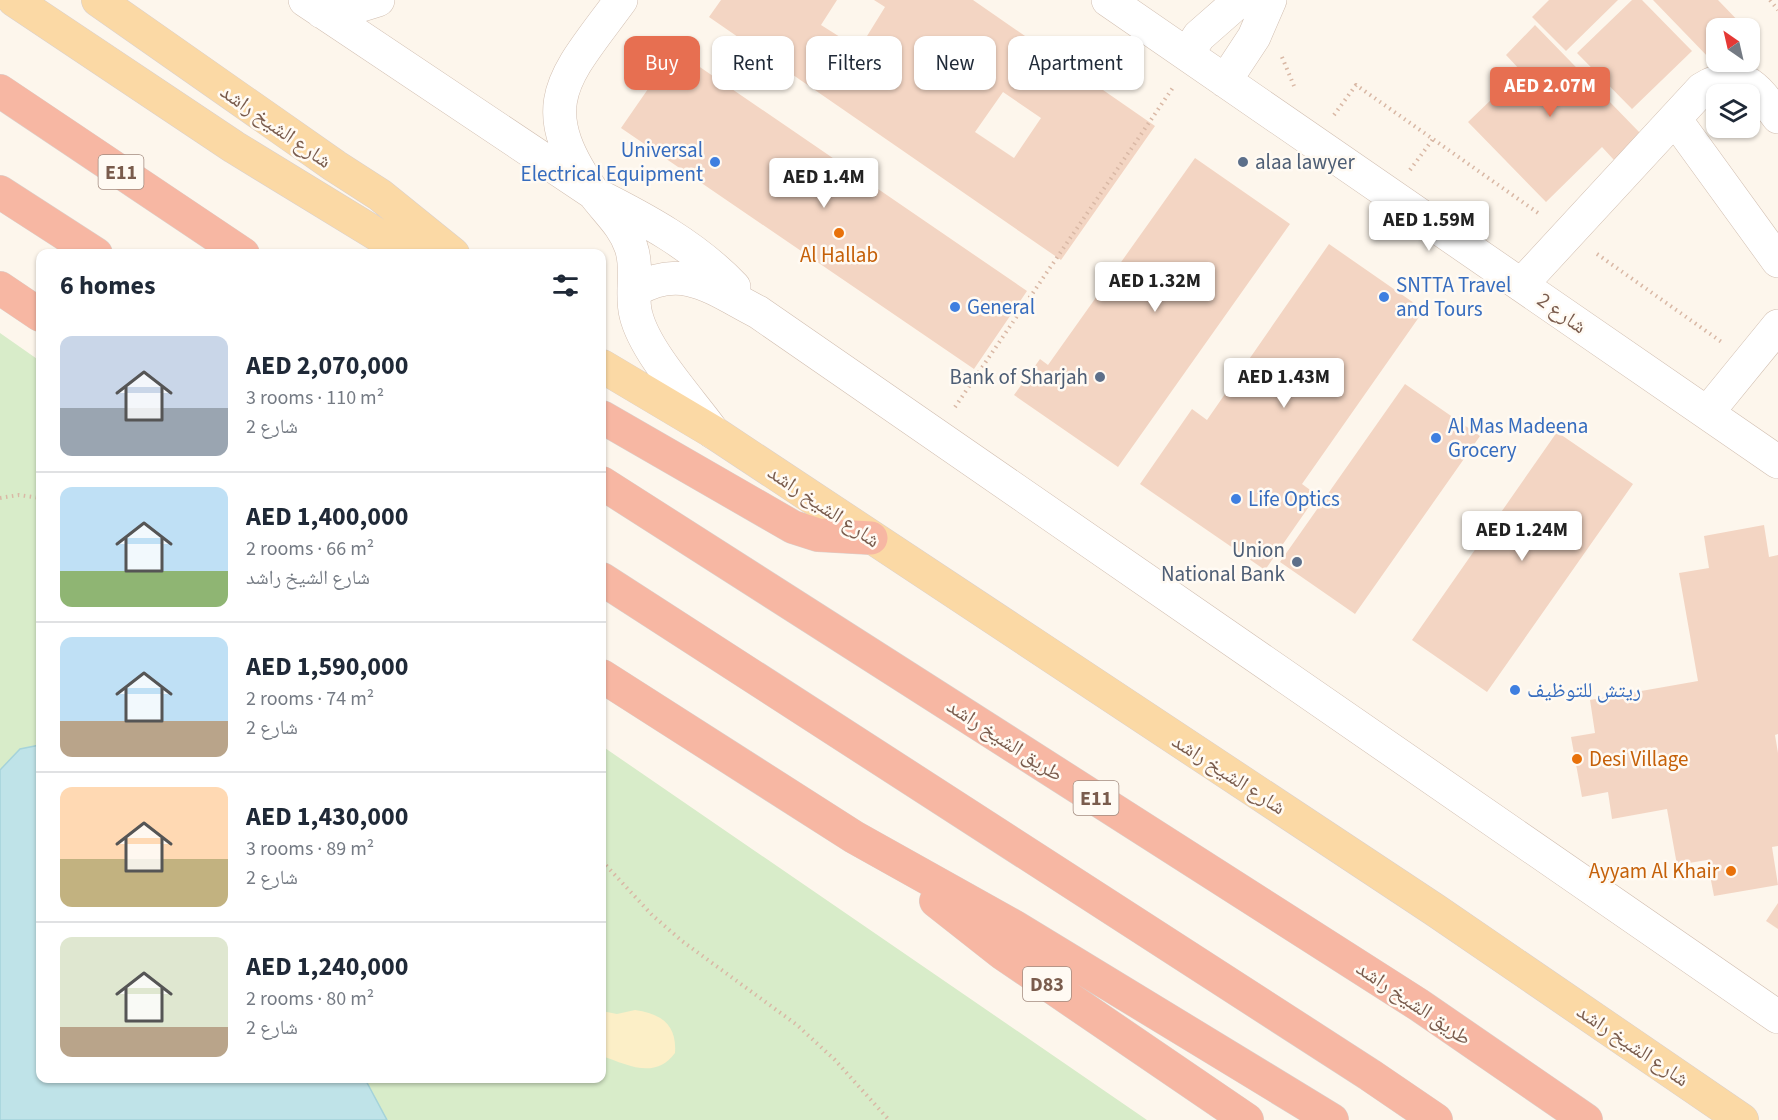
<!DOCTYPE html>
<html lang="en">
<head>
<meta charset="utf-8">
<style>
  :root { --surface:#fff; --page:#f6f6f7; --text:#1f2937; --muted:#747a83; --line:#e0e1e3; --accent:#e76f51 }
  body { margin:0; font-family:"Source Sans 3","Noto Naskh Arabic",sans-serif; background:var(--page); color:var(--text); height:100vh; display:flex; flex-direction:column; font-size:22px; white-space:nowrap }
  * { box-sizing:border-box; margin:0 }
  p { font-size:20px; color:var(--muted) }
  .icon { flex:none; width:33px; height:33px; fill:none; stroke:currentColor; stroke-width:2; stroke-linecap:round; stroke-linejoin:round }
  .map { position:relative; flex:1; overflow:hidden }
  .panel { position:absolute; left:36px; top:249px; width:570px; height:834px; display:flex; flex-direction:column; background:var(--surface); border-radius:12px; box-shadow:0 2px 4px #0004 }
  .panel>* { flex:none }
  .banner { position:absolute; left:624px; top:36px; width:570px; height:54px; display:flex; gap:12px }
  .needle { width:39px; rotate:326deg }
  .tools { position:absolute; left:1706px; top:18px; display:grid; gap:12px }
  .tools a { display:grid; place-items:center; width:54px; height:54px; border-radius:12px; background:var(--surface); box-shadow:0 2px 4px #0004; font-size:30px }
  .price { position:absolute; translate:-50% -51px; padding:0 14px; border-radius:6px; background:#fff; color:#222; font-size:20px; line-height:39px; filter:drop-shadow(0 2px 3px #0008) }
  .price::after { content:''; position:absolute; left:50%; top:36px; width:18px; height:14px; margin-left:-9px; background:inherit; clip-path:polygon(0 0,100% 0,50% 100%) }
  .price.current { background:var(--accent); color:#fff }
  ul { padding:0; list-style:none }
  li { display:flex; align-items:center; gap:18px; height:150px; padding:0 24px }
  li+li { border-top:2px solid var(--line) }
  li span { display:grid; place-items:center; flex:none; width:168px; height:120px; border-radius:12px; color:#555 }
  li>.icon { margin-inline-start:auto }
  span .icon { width:72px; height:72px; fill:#fffc; stroke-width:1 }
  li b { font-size:26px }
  h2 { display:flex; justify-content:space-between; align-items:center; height:72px; padding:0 24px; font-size:26px }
  .tag { padding:0 21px; border-radius:12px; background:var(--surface); box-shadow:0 2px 4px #0004; font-size:21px; line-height:54px }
  .tag.current { background:var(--accent); color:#fff }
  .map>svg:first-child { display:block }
  .green { fill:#d8ecc9 }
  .sand { fill:#fcefc7 }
  .water { fill:#bfe3e8; stroke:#a5d3da; stroke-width:1.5 }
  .building { fill:#f3d5c3; fill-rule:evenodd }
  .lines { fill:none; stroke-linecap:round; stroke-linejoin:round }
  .minor-casing { stroke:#d1beb0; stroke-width:34 }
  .major-casing { stroke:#dad1cd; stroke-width:34 }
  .highway-casing { stroke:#dad1cd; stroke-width:34 }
  .path { stroke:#d9b8a5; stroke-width:4; stroke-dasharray:1.5 4.5; stroke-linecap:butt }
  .minor { stroke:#fff; stroke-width:33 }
  .major { stroke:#fbd9a5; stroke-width:33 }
  .highway { stroke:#f7b7a3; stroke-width:33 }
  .shop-dot { fill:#3f7fe0; stroke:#fffaf3; stroke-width:2 }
  .service-dot { fill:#5c6f8a; stroke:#fffaf3; stroke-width:2 }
  .food-dot { fill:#e8710a; stroke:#fffaf3; stroke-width:2 }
  .labels { text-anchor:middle; stroke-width:5; stroke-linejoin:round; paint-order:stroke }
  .shield { fill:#fffaf3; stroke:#a28b7f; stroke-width:1.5 }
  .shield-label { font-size:20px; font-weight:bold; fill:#7a5c4d }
  .street-label { font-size:21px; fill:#7a5c4d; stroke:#fffaf3 }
  .shop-label { font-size:21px; fill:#366cbe; stroke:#fffaf3; text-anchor:start }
  .service-label { font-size:21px; fill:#4e5e75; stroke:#fffaf3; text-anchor:end }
  .food-label { font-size:21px; fill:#c56008; stroke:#fffaf3 }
</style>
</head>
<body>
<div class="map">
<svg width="1778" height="1120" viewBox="0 0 1778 1120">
  <rect width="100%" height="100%" fill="#fdf6ec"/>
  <!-- green -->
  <path class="green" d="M0 333 40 361V1078H602V746L1147 1120H0Z"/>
  <!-- sand -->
  <path class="sand" d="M635 1010C661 1014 677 1024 675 1053 655 1080 628 1065 602 1056V1011L617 1014Z"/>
  <!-- water -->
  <path class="water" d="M40 745V1078L365 1079 387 1120H0V770L20 749Z"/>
  <!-- building -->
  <path class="building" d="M721 0H837L821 25 859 49 885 7 874 0H973L1155 126 1061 260 709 17ZM1003 92 1041 118 1014 158 975 132Z
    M1549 0H1618L1566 51 1532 17Z
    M1632 0H1642L1692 51 1632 109 1577 53Z
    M1653 0H1718L1744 27 1716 28V55L1711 60Z
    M1535 25 1641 134 1614 160 1602 147 1546 202 1468 122 1521 71 1506 55Z
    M675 50 1027 291 974 369 621 128Z
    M1195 158 1290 224 1118 467 1014 395 1040 359 1048 365Z
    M1329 244 1424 310 1302 484 1317 495 1265 570 1140 484 1192 409 1207 420Z
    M1405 384 1480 436 1355 614 1280 562Z
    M1557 432 1633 484 1487 692 1412 640Z
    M1764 525 1769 557 1778 555V734L1775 735 1778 753V846L1772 847 1778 885 1714 896 1707 860 1677 865 1667 809 1612 819 1608 792 1582 797 1571 737 1595 733 1590 700 1698 681 1679 573 1709 568 1704 536Z
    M1778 903V929L1766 921Z"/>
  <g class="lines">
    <!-- minor casing -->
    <g class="minor-casing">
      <path id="minor" d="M305 0 595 194C645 219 695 246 734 287
        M621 0C564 78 530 104 595 195 608 212 624 226 631 247 639 270 630 293 636 315 645 352 690 400 713 432
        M1108 0 1778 462
        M322 12 349 9 378 0
        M1187 54 1199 36 1240 0
        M1225 81 1254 37 1270 0
        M1675 119 1778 261
        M1521 285 1702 89C1740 65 1756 86 1778 117
        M636 290C683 262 715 290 758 312L1778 1017
        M1707 413 1778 326"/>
    </g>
    <!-- major casing -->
    <g class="major-casing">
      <path id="major" d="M14 0 234 147 409 254
        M98 0 335 166 380 195 453 254
        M602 366 713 432 1435 910 1742 1120"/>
    </g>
    <!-- highway casing -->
    <g class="highway-casing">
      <path id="highway" d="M0 91 243 254
        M0 192 96 254
        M0 288 40 315
        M602 417 793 527 818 535 871 538
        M602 483 1419 1005 1586 1120
        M602 579 1370 1075 1436 1120
        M602 676 854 837 1015 927 1332 1120
        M936 901 1002 953 1247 1120"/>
    </g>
    <!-- path -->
    <path class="path" d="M1770 0 1778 10
      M1282 57 1294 86
      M1334 115 1356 85 1541 215
      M1410 170 1433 139
      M1597 254 1723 343
      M955 407 1174 86
      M0 498 19 495 40 498
      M602 861 652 915 682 941 797 1025 835 1060 889 1120"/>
    <!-- minor -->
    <use href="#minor" class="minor"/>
    <!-- major -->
    <use href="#major" class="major"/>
    <!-- highway -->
    <use href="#highway" class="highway"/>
  </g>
  <!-- markers -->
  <g class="shop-dot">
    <circle cx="715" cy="162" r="6"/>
    <circle cx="1384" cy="297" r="6"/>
    <circle cx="955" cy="307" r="6"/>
    <circle cx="1436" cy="438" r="6"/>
    <circle cx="1236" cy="499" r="6"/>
    <circle cx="1515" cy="690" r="6"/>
  </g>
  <g class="service-dot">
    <circle cx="1243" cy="162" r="6"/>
    <circle cx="1100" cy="377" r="6"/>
    <circle cx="1297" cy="562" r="6"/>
  </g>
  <g class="food-dot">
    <circle cx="839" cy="233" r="6"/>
    <circle cx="1577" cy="759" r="6"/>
    <circle cx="1731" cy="871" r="6"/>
  </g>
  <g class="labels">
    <!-- shield labels -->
    <g class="shield">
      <rect x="98.5" y="155" width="45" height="34" rx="4.5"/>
      <rect x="1073.5" y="781" width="45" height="34" rx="4.5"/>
      <rect x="1023" y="967" width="48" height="34" rx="4.5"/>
    </g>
    <g class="shield-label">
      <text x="121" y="179">E11</text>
      <text x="1096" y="805">E11</text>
      <text x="1047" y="991">D83</text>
    </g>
    <!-- street labels -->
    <g class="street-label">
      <text transform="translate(276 126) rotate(35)" y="7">شارع الشيخ راشد</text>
      <text transform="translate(1562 313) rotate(35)" y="7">شارع 2</text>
      <text transform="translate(824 506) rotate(34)" y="7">شارع الشيخ راشد</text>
      <text transform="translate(1005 740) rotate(33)" y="7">طريق الشيخ راشد</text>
      <text transform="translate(1229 774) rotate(33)" y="7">شارع الشيخ راشد</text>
      <text transform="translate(1414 1003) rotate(34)" y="7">طريق الشيخ راشد</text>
      <text transform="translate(1633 1045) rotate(34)" y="7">شارع الشيخ راشد</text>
    </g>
    <!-- shop labels -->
    <g class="shop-label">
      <text x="703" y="157" text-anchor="end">Universal<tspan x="703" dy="24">Electrical Equipment</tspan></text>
      <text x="1396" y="292">SNTTA Travel<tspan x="1396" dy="24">and Tours</tspan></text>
      <text x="967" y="314">General</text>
      <text x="1448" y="433">Al Mas Madeena<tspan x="1448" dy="24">Grocery</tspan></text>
      <text x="1248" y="506">Life Optics</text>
      <text x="1527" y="697">ريتش للتوظيف</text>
    </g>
    <!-- service labels -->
    <g class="service-label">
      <text x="1255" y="169" text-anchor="start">alaa lawyer</text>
      <text x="1088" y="384">Bank of Sharjah</text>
      <text x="1285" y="557">Union<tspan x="1285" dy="24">National Bank</tspan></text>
    </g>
    <!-- food labels -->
    <g class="food-label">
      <text x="839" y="262">Al Hallab</text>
      <text x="1589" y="766" text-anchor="start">Desi Village</text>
      <text x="1719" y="878" text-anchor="end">Ayyam Al Khair</text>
    </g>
  </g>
</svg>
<div class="tools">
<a><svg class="needle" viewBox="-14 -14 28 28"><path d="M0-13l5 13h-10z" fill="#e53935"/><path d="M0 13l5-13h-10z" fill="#747a83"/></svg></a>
<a><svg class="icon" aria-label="layers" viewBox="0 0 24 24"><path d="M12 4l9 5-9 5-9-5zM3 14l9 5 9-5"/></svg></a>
</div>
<b class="price current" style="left:1550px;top:118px">AED 2.07M</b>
<b class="price" style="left:824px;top:209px">AED 1.4M</b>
<b class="price" style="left:1429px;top:252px">AED 1.59M</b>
<b class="price" style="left:1155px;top:313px">AED 1.32M</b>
<b class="price" style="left:1284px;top:409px">AED 1.43M</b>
<b class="price" style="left:1522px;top:562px">AED 1.24M</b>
<div class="banner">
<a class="tag current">Buy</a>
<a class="tag">Rent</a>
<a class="tag">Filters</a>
<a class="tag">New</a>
<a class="tag">Apartment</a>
</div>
<section class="panel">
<h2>6 homes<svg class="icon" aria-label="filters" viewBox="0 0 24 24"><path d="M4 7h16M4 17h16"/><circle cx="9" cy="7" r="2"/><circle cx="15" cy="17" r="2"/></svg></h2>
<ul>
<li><span style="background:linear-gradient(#c9d6e8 60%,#9aa5b1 0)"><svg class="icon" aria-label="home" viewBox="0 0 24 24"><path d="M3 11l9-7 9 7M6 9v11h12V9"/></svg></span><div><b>AED 2,070,000</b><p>3 rooms · 110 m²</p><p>شارع 2</p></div></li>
<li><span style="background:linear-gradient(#bfe0f5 70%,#8fb573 0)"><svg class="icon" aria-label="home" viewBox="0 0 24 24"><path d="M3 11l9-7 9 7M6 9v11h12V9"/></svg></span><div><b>AED 1,400,000</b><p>2 rooms · 66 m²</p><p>شارع الشيخ راشد</p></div></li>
<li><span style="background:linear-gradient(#bfe0f5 70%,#b9a48a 0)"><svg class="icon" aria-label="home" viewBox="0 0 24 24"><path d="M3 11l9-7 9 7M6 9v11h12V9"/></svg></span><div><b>AED 1,590,000</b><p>2 rooms · 74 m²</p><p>شارع 2</p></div></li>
<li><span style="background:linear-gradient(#ffd9b3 60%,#c2b280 0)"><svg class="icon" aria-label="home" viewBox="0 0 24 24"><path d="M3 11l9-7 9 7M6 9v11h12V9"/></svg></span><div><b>AED 1,430,000</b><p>3 rooms · 89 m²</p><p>شارع 2</p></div></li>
<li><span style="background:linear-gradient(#dfe7d0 75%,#b9a48a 0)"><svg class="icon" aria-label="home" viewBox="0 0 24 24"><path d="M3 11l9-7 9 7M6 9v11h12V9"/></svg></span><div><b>AED 1,240,000</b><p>2 rooms · 80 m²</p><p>شارع 2</p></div></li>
</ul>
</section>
</div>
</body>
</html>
